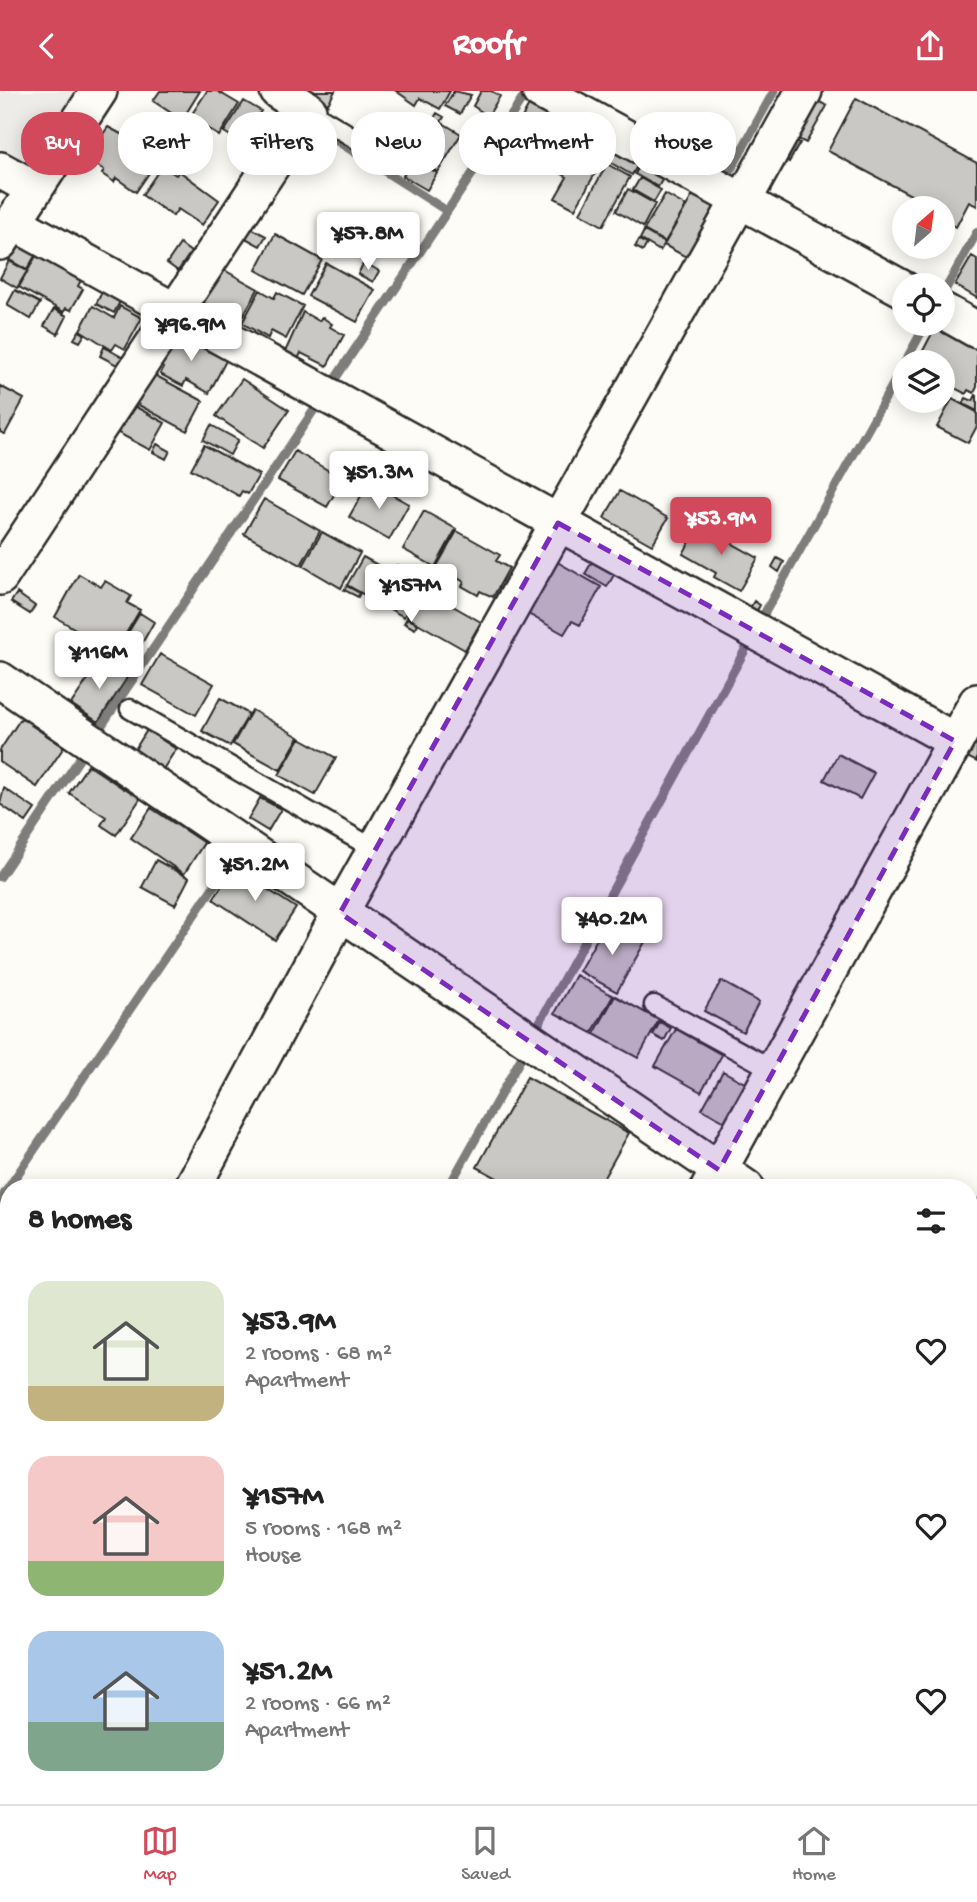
<!DOCTYPE html>
<html lang="en">
<head>
<meta charset="utf-8">
<style>
  :root { --surface:#fff; --page:#f6f6f6; --text:#222; --muted:#767676; --line:#e0e0e0; --accent:#d1495b }
  body { margin:0; font-family:"Gochi Hand",sans-serif; background:var(--page); color:var(--text); height:100vh; display:flex; flex-direction:column; font-size:26px; white-space:nowrap }
  * { box-sizing:border-box; margin:0 }
  p { font-size:23px; color:var(--muted) }
  .icon { flex:none; width:38px; height:38px; fill:none; stroke:currentColor; stroke-width:2; stroke-linecap:round; stroke-linejoin:round }
  .map { position:relative; flex:1; overflow:hidden }
  .sheet { position:absolute; left:0px; top:1088px; width:978px; height:625px; display:flex; flex-direction:column; background:var(--surface); border-radius:28px 28px 0 0; box-shadow:0 4px 18px #0003 }
  .sheet>* { flex:none }
  .guide { position:absolute; left:21px; top:21px; width:936px; height:63px; display:flex; gap:14px }
  .needle { width:46px; rotate:28deg }
  .tools { position:absolute; left:892px; top:105px; display:grid; gap:14px }
  .tools a { display:grid; place-items:center; width:63px; height:63px; border-radius:50%; background:var(--surface); box-shadow:0 4px 18px #0003; font-size:35px }
  .price { position:absolute; translate:-50% -60px; padding:0 16px; border-radius:7px; background:#fff; color:#222; font-size:23px; line-height:46px; filter:drop-shadow(0 2px 4px #0008) }
  .price::after { content:''; position:absolute; left:50%; top:42px; width:21px; height:16px; margin-left:-10px; background:inherit; clip-path:polygon(0 0,100% 0,50% 100%) }
  .price.current { background:var(--accent); color:#fff }
  ul { padding:0; list-style:none }
  li { display:flex; align-items:center; gap:21px; height:175px; padding:0 28px }
  li span { display:grid; place-items:center; flex:none; width:196px; height:140px; border-radius:21px; color:#555 }
  li>.icon { margin-inline-start:auto }
  span .icon { width:84px; height:84px; fill:#fffc; stroke-width:1 }
  li b { font-size:30px }
  h2 { display:flex; justify-content:space-between; align-items:center; height:84px; padding:0 28px; font-size:30px }
  .tag { padding:0 24px; border-radius:28px; background:var(--surface); box-shadow:0 4px 18px #0003; font-size:24px; line-height:63px }
  .tag.current { background:var(--accent); color:#fff }
  header { display:flex; justify-content:space-between; align-items:center; height:91px; padding:0 28px; background:var(--accent); color:#fff; font-size:32px; font-weight:700 }
  .tab-bar { display:flex; justify-content:space-around; align-items:center; height:98px; border-top:2px solid var(--line); background:var(--surface); font-size:19px; color:var(--muted) }
  .tab-bar a { display:grid; justify-items:center; gap:4px }
  .tab-bar .current { color:var(--accent) }
  .map>svg:first-child { display:block }
  .built { fill:#edece8 }
  .lines { fill:none; stroke-linecap:round; stroke-linejoin:round }
  .stream { stroke:#7e7d7b; stroke-width:9 }
  .building { fill:#c9c8c4; stroke:#2b2b2b; stroke-width:2 }
  .lane-casing { stroke:#2b2b2b; stroke-width:23 }
  .street-casing { stroke:#2b2b2b; stroke-width:40 }
  .lane { stroke:#fdfcf7; stroke-width:18 }
  .street { stroke:#fdfcf7; stroke-width:35 }
  .marked { fill:#7b2cbf; fill-opacity:0.2; stroke:#7b2cbf; stroke-width:5; stroke-dasharray:14 9; stroke-linejoin:round }
</style>
</head>
<body>
<header><svg class="icon" aria-label="back" viewBox="0 0 24 24"><path d="M15 5l-7 7 7 7"/></svg>Roofr<svg class="icon" aria-label="share" viewBox="0 0 24 24"><path d="M12 15V3M7 8l5-5 5 5M5 13v7h14v-7"/></svg></header>
<div class="map">
<svg width="977" height="1713" viewBox="0 0 977 1713">
  <rect width="100%" height="100%" fill="#fdfcf7"/>
  <filter id="ink" filterUnits="userSpaceOnUse"><feTurbulence type="fractalNoise" baseFrequency=".0143" numOctaves="2"/><feDisplacementMap in="SourceGraphic" scale="14" xChannelSelector="R" yChannelSelector="G"/><feConvolveMatrix kernelMatrix="1 2 1 2 8 2 1 2 1" color-interpolation-filters="sRGB"/></filter>
  <g filter="url(#ink)">
    <!-- built -->
    <path class="built" d="M0 0H85L27 88 0 73Z"/>
    <g class="lines">
      <!-- stream -->
      <path class="stream" d="M337 50 447 120
        M722 80 728 84 774 0
        M943 203 977 141
        M905 271 926 233
        M331 294 525 4
        M759 532 905 272
        M98 640 318 313
        M0 786 82 664
        M536 938 750 550
        M448 1097 524 962
        M0 1109 233 767
        M970 1124 977 1111
        M0 1272H9
        M0 1411 9 1401
        M970 1602 977 1607"/>
    </g>
    <!-- building -->
    <path class="building" d="M160 0H200L182 29 153 10Z
      M207 0H217L239 13 219 45 190 26Z
      M306 0H335L328 13Z
      M396 0H450L440 18 420 7 416 14Z
      M454 0 471 4 460 23 445 15Z
      M481 0H491L500 5 488 25 473 15Z
      M811 6 827 15 806 52 790 44Z
      M856 7 977 72V115L969 111 956 136 943 130V117H935L828 60Z
      M244 10 261 20 257 26 271 35 255 60 224 41Z
      M531 11 570 28 551 63 513 42Z
      M437 22 444 26 441 31 461 43 438 81 411 66Z
      M108 36 149 58 146 63 157 70 136 101 116 87 114 91 102 83 104 79 86 67Z
      M593 40 613 51 575 118 555 107 567 86 549 75 568 42 586 53Z
      M789 47 800 52 789 71 779 65Z
      M527 50 546 61 536 78 517 67Z
      M615 54 641 68 632 84 606 69Z
      M644 66 668 79 658 96 635 83Z
      M413 68 437 82 427 99 403 85Z
      M607 73 630 86 603 135 580 122Z
      M162 75 176 84 179 80 219 109 202 134 178 118 173 125 142 104Z
      M640 87 661 99 654 111 633 99Z
      M628 98 655 113 643 136 616 120Z
      M695 100 718 113 688 167 664 154Z
      M665 103 686 115 665 151 644 139Z
      M243 133 266 145 260 155 238 143Z
      M644 140 665 152 660 160 640 148Z
      M275 143 322 169 302 204 256 179Z
      M639 149 647 153 643 160 635 156Z
      M17 152 36 163 27 179 8 168Z
      M180 153 191 161 178 180 167 172Z
      M37 163 82 187 78 195 83 198 71 219 66 217 64 221 19 196Z
      M972 165 977 168V207L955 194Z
      M9 170 27 180 17 197 0 187Z
      M364 171 379 180 373 191 358 183Z
      M326 172 375 199 357 231 308 205Z
      M217 175 258 198 239 232 199 209Z
      M105 195 123 205 114 222 96 213Z
      M15 199 40 212 31 228 7 214Z
      M260 199 274 207 277 201 303 215 286 248 271 240 268 247 242 232Z
      M93 215 114 227 120 215 142 227 125 258 116 253 112 259 80 239Z
      M54 218 67 225 58 243 44 235Z
      M303 221 319 230 322 226 332 233 330 236 344 244 327 275 301 262 298 268 285 261Z
      M937 233 977 252V296L974 302 968 299 966 303 945 292 947 287 943 285V271H917Z
      M79 240 85 243 80 251 74 248Z
      M172 244 187 253 192 246 228 266 209 302 186 289 183 295 160 283 163 277 156 273Z
      M104 256 122 266 117 274 100 265Z
      M149 281 203 310 187 340 133 311Z
      M242 288 289 319 263 357 216 325Z
      M0 295 24 308 5 343 0 341Z
      M976 304 977 305V320L963 313 966 307 973 310Z
      M952 308 977 321V335L968 352 937 336Z
      M127 311 165 332 150 359 111 338Z
      M211 334 238 349 230 364 203 349Z
      M157 353 170 360 166 368 153 361Z
      M204 354 259 384 248 403 242 400 239 405 191 378Z
      M295 360 343 388 327 416 278 389Z
      M369 391 409 413 389 449 349 426Z
      M620 400 668 427 652 454 604 427Z
      M264 408 320 440 301 474 244 443Z
      M424 420 456 438 435 476 403 458Z
      M699 434 758 467 739 500 714 486 716 482 683 463Z
      M457 440 500 464 496 470 509 477 493 506 480 500 478 504 462 495 464 491 437 475Z
      M322 441 360 462 341 497 303 475Z
      M596 464 618 477 607 496 585 483Z
      M363 466 392 482 397 474 425 490 404 526 347 494Z
      M777 467 784 471 779 481 772 476Z
      M552 468 601 496 580 534 572 530 564 543 523 520Z
      M79 483 101 496 105 490 131 505 127 512 140 519 115 561 102 554 99 559 81 548 84 543 55 526Z
      M427 491 442 500 439 506 424 497Z
      M347 495 360 502 358 506 344 499Z
      M423 498 481 531 465 559 407 526Z
      M17 502 35 515 30 523 11 511Z
      M754 510 760 514 755 523 749 519Z
      M140 522 154 531 141 554 126 545Z
      M407 527 418 533 415 538 404 532Z
      M160 563 214 593 196 624 142 594Z
      M101 569 127 587 98 631 71 613Z
      M220 607 249 623 230 655 202 640Z
      M252 619 299 646 280 679 233 653Z
      M28 625 34 629 31 634 64 656 37 696 0 671V659L21 627 25 630Z
      M147 639 176 658 160 683 131 665Z
      M972 646 977 649V671L963 664Z
      M300 647 336 667 315 704 279 684Z
      M838 663 874 682 860 708 824 689Z
      M88 674 124 698 127 694 142 705 116 744 101 734 106 726 69 702Z
      M4 697 35 718 26 731 0 713Z
      M260 707 281 718 268 740 248 728Z
      M151 717 204 752 184 783 131 747Z
      M156 769 189 787 175 814 142 796Z
      M234 776 296 817 275 849 213 808Z
      M607 830 645 851 617 901 579 880Z
      M576 884 613 905 592 942 555 922Z
      M721 890 759 911 743 941 704 920Z
      M615 905 659 929 638 967 594 943Z
      M660 931 671 937 664 950 653 944Z
      M676 938 722 964 701 1001 655 975Z
      M723 980 748 994 727 1032 702 1018Z
      M527 986 629 1042 598 1097H515L477 1076Z
      M9 1209V1234L0 1229Z
      M970 1355 977 1357V1389L970 1385Z
      M973 1480 977 1482V1514L970 1510V1486Z
      M970 1529 977 1532 970 1548Z
      M970 1630 977 1635 970 1651Z
      M142 1704 151 1713H133Z
      M168 1704H202L195 1713H160Z
      M242 1704H255L271 1713H237Z
      M363 1704H380L372 1713Z
      M414 1704H422L431 1713H406Z
      M802 1704H821L835 1713H801Z
      M844 1704H935L930 1713H858Z
      M936 1704H958L952 1713H931Z
      M841 1705 853 1713H836Z"/>
    <g class="lines">
      <!-- lane casing -->
      <g class="lane-casing">
        <path id="lane" d="M308 19 391 69
          M130 618 376 759
          M654 914 774 979
          M339 1704 355 1713
          M220 1713 226 1704"/>
      </g>
      <!-- street casing -->
      <g class="street-casing">
        <path id="street" d="M540 0 905 199
          M0 79 35 98
          M743 110 804 0
          M13 131 955 650
          M0 151 99 0
          M943 220 977 239
          M0 486 308 19 278 0
          M0 589 746 1097
          M192 1097 340 822 740 108
          M709 1097 977 611
          M970 1175 977 1161
          M970 1249 977 1254
          M0 1290 9 1291
          M0 1674 9 1664
          M442 1704 451 1713
          M751 1704 764 1713"/>
      </g>
      <!-- lane -->
      <use href="#lane" class="lane"/>
      <!-- street -->
      <use href="#street" class="street"/>
    </g>
  </g>
  <!-- marked area -->
  <path class="marked" d="M558 432 955 650 719 1079 340 822Z"/>
</svg>
<div class="tools">
<a><svg class="needle" viewBox="-14 -14 28 28"><path d="M0-13l5 13h-10z" fill="#e53935"/><path d="M0 13l5-13h-10z" fill="#767676"/></svg></a>
<a><svg class="icon" aria-label="locate" viewBox="0 0 24 24"><circle cx="12" cy="12" r="6"/><path d="M12 2v4M12 18v4M2 12h4M18 12h4"/></svg></a>
<a><svg class="icon" aria-label="layers" viewBox="0 0 24 24"><path d="M12 4l9 5-9 5-9-5zM3 14l9 5 9-5"/></svg></a>
</div>
<b class="price" style="left:368px;top:181px">¥57.8M</b>
<b class="price" style="left:191px;top:272px">¥96.9M</b>
<b class="price" style="left:379px;top:420px">¥51.3M</b>
<b class="price current" style="left:721px;top:466px">¥53.9M</b>
<b class="price" style="left:411px;top:533px">¥157M</b>
<b class="price" style="left:99px;top:600px">¥116M</b>
<b class="price" style="left:255px;top:812px">¥51.2M</b>
<b class="price" style="left:612px;top:866px">¥40.2M</b>
<div class="guide">
<a class="tag current">Buy</a>
<a class="tag">Rent</a>
<a class="tag">Filters</a>
<a class="tag">New</a>
<a class="tag">Apartment</a>
<a class="tag">House</a>
</div>
<section class="sheet">
<h2>8 homes<svg class="icon" aria-label="filters" viewBox="0 0 24 24"><path d="M4 7h16M4 17h16"/><circle cx="9" cy="7" r="2"/><circle cx="15" cy="17" r="2"/></svg></h2>
<ul>
<li><span style="background:linear-gradient(#dfe7d0 75%,#c2b280 0)"><svg class="icon" aria-label="home" viewBox="0 0 24 24"><path d="M3 11l9-7 9 7M6 9v11h12V9"/></svg></span><div><b>¥53.9M</b><p>2 rooms · 68 m²</p><p>Apartment</p></div><svg class="icon" aria-label="heart" viewBox="0 0 24 24"><path d="M12 20l-8-8c-3-5 5-10 8-4 3-6 11-1 8 4z"/></svg></li>
<li><span style="background:linear-gradient(#f6c9c9 75%,#8fb573 0)"><svg class="icon" aria-label="home" viewBox="0 0 24 24"><path d="M3 11l9-7 9 7M6 9v11h12V9"/></svg></span><div><b>¥157M</b><p>5 rooms · 168 m²</p><p>House</p></div><svg class="icon" aria-label="heart" viewBox="0 0 24 24"><path d="M12 20l-8-8c-3-5 5-10 8-4 3-6 11-1 8 4z"/></svg></li>
<li><span style="background:linear-gradient(#a9c7e8 65%,#7fa58c 0)"><svg class="icon" aria-label="home" viewBox="0 0 24 24"><path d="M3 11l9-7 9 7M6 9v11h12V9"/></svg></span><div><b>¥51.2M</b><p>2 rooms · 66 m²</p><p>Apartment</p></div><svg class="icon" aria-label="heart" viewBox="0 0 24 24"><path d="M12 20l-8-8c-3-5 5-10 8-4 3-6 11-1 8 4z"/></svg></li>
</ul>
</section>
</div>
<nav class="tab-bar">
<a class="current"><svg class="icon" aria-label="map" viewBox="0 0 24 24"><path d="M3 6l6-2 6 2 6-2v14l-6 2-6-2-6 2zM9 4v14M15 6v14"/></svg>Map</a>
<a><svg class="icon" aria-label="saved" viewBox="0 0 24 24"><path d="M7 4h10v16l-5-4-5 4z"/></svg>Saved</a>
<a><svg class="icon" aria-label="home" viewBox="0 0 24 24"><path d="M3 11l9-7 9 7M6 9v11h12V9"/></svg>Home</a>
</nav>
</body>
</html>
